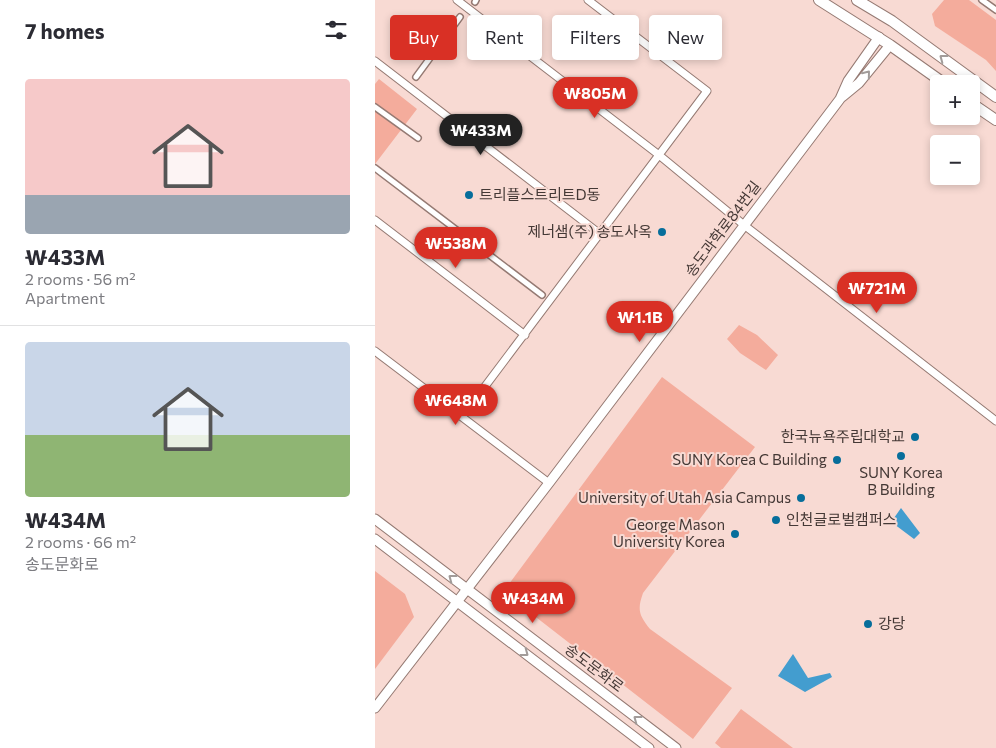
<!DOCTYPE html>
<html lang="en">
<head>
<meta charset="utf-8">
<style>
  :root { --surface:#fff; --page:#f2f2f3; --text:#2b2b33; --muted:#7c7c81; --line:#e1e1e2; --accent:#d93025 }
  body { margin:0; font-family:Commissioner,"Noto Sans KR",sans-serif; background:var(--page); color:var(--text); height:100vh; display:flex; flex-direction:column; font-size:19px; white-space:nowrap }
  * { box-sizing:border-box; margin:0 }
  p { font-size:16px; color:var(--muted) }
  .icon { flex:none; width:28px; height:28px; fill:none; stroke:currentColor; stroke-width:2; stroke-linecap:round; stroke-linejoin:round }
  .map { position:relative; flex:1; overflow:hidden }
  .panel { display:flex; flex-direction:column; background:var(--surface); width:375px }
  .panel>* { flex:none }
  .top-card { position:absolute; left:15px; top:15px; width:475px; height:45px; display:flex; gap:10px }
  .fabs { position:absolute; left:555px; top:75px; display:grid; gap:10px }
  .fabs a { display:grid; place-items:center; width:50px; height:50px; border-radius:5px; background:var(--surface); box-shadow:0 2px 8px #0003; font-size:25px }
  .price { position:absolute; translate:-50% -42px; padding:0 11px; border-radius:18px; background:var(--accent); color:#fff; font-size:16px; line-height:32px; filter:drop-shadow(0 1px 2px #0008) }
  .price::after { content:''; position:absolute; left:50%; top:30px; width:15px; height:11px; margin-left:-8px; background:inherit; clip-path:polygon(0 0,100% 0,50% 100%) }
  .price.current { background:#222; color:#fff }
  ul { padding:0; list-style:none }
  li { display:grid; align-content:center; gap:10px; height:265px; padding:0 25px }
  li+li { border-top:1px solid var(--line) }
  li span { display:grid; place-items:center; height:155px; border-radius:5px; color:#555 }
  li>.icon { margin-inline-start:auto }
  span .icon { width:90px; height:90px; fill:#fffc; stroke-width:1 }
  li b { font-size:21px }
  h2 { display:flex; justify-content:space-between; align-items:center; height:60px; padding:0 25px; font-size:21px }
  .pill { padding:0 18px; border-radius:5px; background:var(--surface); box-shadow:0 2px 8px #0003; font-size:18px; line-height:45px }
  .pill.current { background:var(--accent); color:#fff }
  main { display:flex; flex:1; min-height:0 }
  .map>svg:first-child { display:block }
  .green { fill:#f4ac9c }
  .water { fill:#439dcf }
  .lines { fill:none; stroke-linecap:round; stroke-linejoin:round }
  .pedestrian-casing { stroke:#957a73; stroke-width:8 }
  .minor-casing { stroke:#957a73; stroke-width:9 }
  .tertiary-casing { stroke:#957a73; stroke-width:11 }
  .secondary-casing { stroke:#957a73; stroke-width:12 }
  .pedestrian { stroke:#fff; stroke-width:5 }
  .minor { stroke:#fff; stroke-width:7 }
  .tertiary { stroke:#fff; stroke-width:9 }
  .secondary { stroke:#fff; stroke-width:10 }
  .oneway { stroke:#a29c9a }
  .poi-dot { fill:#076e9b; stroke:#f8dad3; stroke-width:2 }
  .labels { text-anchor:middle; stroke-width:4; stroke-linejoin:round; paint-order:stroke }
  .poi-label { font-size:15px; fill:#453936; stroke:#f8dad3; text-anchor:end }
  .street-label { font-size:15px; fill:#453936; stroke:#f8dad3 }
</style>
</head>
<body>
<main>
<section class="panel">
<h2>7 homes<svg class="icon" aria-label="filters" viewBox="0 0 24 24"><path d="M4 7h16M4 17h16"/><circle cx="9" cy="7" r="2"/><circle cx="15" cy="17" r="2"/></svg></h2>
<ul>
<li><span style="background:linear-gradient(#f6c9c9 75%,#9aa5b1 0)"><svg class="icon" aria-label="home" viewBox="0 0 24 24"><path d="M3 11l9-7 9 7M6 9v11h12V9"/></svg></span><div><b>₩433M</b><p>2 rooms · 56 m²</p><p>Apartment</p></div></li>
<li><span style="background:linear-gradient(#c9d6e8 60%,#8fb573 0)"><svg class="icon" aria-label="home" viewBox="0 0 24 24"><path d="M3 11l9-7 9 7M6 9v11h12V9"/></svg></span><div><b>₩434M</b><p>2 rooms · 66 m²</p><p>송도문화로</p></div></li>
</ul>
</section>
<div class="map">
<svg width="621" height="748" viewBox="0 0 621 748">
  <rect width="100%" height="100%" fill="#f8dad3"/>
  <!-- green -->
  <path class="green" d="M569 0H594L621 20V71L611 60 560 26 557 14Z
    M4 79 42 109 0 164V84Z
    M364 325 382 335 403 355 391 370 365 353 352 339Z
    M287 377 380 447 268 593C262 610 264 615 275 629L357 688 318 739 135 597 134 584Z
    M0 571 30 594 39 617 0 669Z
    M366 709 418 748H346L340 743Z"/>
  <!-- water -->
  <path class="water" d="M526 508 545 533 539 539 519 524V518Z
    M418 654 433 678 455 673 457 677 430 692 403 676Z"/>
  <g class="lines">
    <!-- pedestrian casing -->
    <g class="pedestrian-casing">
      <path id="pedestrian" d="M607 0 621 10
        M100 2 101 0
        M41 77 85 17
        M0 107 43 138
        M0 168 167 295"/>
    </g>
    <!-- minor casing -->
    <g class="minor-casing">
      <path id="minor" d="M82 0 284 155 369 225 621 421
        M0 61 225 234
        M0 220 150 335
        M0 351 174 483
        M87 417 332 91 213 0"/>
    </g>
    <!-- tertiary casing -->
    <g class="tertiary-casing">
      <path id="tertiary" d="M467 97 484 83 515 45
        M0 519 301 748
        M0 539 274 748
        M0 708 174 483 465 99 473 81 504 37"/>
    </g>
    <!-- secondary casing -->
    <g class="secondary-casing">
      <path id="secondary" d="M444 0 515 45 570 84
        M482 0 517 21 621 97
        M596 103 621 120"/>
    </g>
    <!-- pedestrian -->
    <use href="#pedestrian" class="pedestrian"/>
    <!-- minor -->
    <use href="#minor" class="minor"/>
    <!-- tertiary -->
    <use href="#tertiary" class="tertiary"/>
    <!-- secondary -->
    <use href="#secondary" class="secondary"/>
  </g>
  <!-- one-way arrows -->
  <defs><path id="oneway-chevron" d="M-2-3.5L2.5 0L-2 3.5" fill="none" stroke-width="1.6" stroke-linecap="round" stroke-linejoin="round" transform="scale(1.25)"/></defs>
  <g class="oneway">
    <use href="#oneway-chevron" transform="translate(568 58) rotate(-143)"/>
    <use href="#oneway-chevron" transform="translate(492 74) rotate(-51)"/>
    <use href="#oneway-chevron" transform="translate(77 578) rotate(-143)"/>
    <use href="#oneway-chevron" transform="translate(150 653) rotate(37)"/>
    <use href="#oneway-chevron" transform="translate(262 719) rotate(-143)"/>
  </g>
  <!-- markers -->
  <g class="poi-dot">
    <circle cx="94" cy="195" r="5"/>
    <circle cx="287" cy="232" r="5"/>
    <circle cx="540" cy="437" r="5"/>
    <circle cx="526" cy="456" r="5"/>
    <circle cx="462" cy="460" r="5"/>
    <circle cx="426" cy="498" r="5"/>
    <circle cx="401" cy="520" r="5"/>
    <circle cx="360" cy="534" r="5"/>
    <circle cx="493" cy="624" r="5"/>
  </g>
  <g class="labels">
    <!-- poi labels -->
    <g class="poi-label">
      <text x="104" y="200" text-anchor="start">트리플스트리트D동</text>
      <text x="277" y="237">제너샘(주) 송도사옥</text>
      <text x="530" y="442">한국뉴욕주립대학교</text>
      <text x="452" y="465">SUNY Korea C Building</text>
      <text x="526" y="478" text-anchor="middle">SUNY Korea<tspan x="526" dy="17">B Building</tspan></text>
      <text x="416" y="503">University of Utah Asia Campus</text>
      <text x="411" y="525" text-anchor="start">인천글로벌캠퍼스</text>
      <text x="350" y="530">George Mason<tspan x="350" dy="17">University Korea</tspan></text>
      <text x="503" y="629" text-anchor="start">강당</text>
    </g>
    <!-- street labels -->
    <g class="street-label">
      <text transform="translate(348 229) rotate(-53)" y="5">송도과학로84번길</text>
      <text transform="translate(219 668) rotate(37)" y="5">송도문화로</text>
    </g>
  </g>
</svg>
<div class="fabs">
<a>+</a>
<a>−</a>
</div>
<b class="price" style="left:220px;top:119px">₩805M</b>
<b class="price current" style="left:106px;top:156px">₩433M</b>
<b class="price" style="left:81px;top:269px">₩538M</b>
<b class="price" style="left:502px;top:314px">₩721M</b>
<b class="price" style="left:265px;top:343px">₩1.1B</b>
<b class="price" style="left:81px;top:426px">₩648M</b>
<b class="price" style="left:158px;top:624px">₩434M</b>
<div class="top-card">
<a class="pill current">Buy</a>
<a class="pill">Rent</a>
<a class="pill">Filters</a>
<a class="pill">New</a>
</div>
</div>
</main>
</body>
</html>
